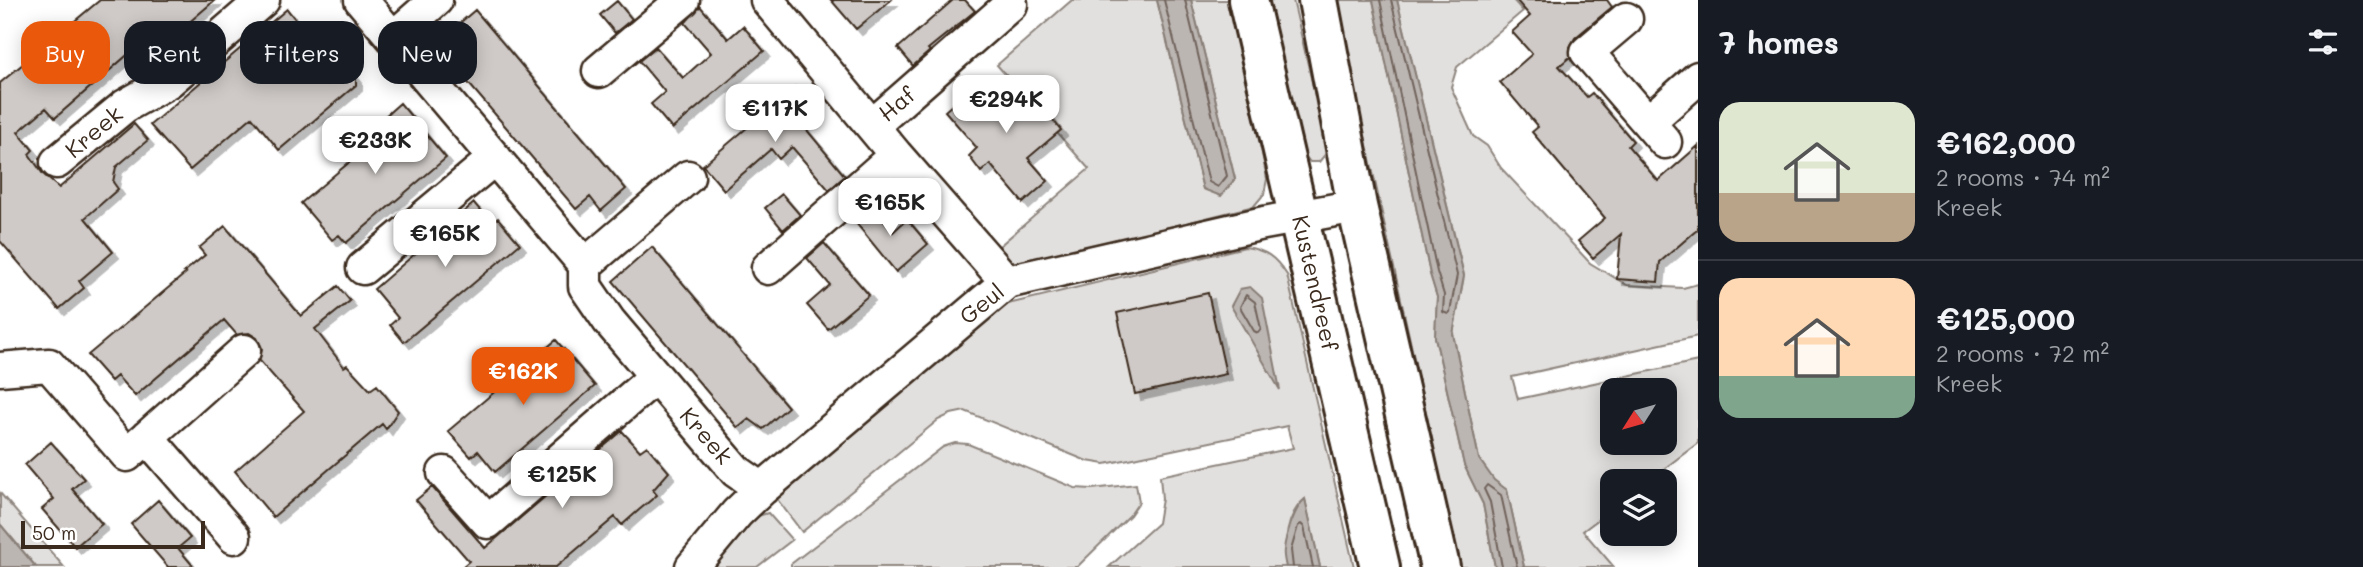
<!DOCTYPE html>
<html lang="en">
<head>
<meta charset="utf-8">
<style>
  :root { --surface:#171b24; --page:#242831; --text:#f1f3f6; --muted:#9ea1a6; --line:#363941; --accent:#ea580c }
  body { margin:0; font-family:Mali,sans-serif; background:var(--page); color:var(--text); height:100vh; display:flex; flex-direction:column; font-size:26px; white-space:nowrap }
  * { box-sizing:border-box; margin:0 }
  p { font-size:23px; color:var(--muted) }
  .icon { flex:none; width:38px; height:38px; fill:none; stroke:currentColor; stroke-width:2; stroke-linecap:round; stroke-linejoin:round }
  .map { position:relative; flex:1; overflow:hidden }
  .sheet { display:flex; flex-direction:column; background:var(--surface); width:665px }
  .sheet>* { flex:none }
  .top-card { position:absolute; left:21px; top:21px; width:665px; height:63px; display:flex; gap:14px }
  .needle { width:46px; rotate:233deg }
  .buttons { position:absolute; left:1600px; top:378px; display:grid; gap:14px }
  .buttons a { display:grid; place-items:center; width:77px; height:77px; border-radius:14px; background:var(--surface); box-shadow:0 4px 18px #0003; font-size:35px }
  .scale { position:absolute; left:21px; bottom:18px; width:184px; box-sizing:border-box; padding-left:7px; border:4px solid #3b2a1e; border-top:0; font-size:19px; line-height:24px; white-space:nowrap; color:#3b2a1e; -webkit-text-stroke:5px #fff; paint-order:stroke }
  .price { position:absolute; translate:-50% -60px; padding:0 16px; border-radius:14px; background:#fff; color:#222; font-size:23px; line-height:46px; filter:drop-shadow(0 2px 4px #0008) }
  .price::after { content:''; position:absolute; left:50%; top:42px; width:21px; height:16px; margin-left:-10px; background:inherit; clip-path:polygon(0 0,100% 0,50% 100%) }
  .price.active { background:var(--accent); color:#fff }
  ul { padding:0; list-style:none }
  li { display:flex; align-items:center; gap:21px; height:175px; padding:0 21px }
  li+li { border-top:2px solid var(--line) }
  li span { display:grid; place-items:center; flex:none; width:196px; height:140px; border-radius:21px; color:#555 }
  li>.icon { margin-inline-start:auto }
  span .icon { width:84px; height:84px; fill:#fffc; stroke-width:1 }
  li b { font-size:30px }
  h2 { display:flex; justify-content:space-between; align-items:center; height:84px; padding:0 21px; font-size:30px }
  .pill { padding:0 24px; border-radius:21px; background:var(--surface); box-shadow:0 4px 18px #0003; font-size:24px; line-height:63px }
  .pill.active { background:var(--accent); color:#fff }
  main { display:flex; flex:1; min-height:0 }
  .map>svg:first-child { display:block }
  .green { fill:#e2e0de; stroke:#8e857e; stroke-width:2; fill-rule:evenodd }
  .water { fill:#bcb6b3; stroke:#887e77; stroke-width:2 }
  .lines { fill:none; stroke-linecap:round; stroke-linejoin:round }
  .shore { stroke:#6f625a; stroke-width:2 }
  .building { fill:#cfcac7; stroke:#3b2a1e; stroke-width:2; filter:url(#shadow) }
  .minor-casing { stroke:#3b2a1e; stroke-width:37 }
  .major-casing { stroke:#3b2a1e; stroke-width:44 }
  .minor { stroke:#fff; stroke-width:32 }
  .major { stroke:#fff; stroke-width:38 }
  .labels { text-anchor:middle; stroke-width:5; stroke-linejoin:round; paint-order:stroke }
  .street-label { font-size:23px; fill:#3b2a1e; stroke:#fff }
</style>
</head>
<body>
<main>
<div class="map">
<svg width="1698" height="567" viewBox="0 0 1698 567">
  <defs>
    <filter id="shadow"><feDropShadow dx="6" dy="6" stdDeviation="0" flood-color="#0004"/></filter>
  </defs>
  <rect width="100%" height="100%" fill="#fff"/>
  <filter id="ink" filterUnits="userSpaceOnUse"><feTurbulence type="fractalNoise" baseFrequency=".0143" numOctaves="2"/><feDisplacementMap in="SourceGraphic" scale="14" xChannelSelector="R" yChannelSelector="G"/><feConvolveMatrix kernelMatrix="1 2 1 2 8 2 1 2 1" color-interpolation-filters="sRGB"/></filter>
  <g filter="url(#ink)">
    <!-- green -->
    <path class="green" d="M1072 0H1157L1203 189 1235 179 1191 0H1232L1267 179 1264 194 1254 206 1002 269 990 254 1089 169 997 65Z
      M1267 0H1293L1328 151 1319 162H1310L1302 152Z
      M1335 0H1373L1430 274 1437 297 1435 337 1464 465 1483 504 1495 567H1460Z
      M1397 0H1513L1523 11 1457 67 1451 87 1473 136 1487 146 1501 168 1590 263 1627 285 1683 288 1698 284V336L1512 377 1518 399 1698 361V443L1648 481H1612V509L1583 531 1614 567H1524L1507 490 1494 481 1479 459 1453 334 1464 275ZM1612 390H1664V443H1612Z
      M1245 247C1266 250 1275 257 1287 275L1354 567H1320L1305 499C1287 512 1283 547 1286 567H1109L1158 523 1162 499 1160 476 1293 448 1287 426 1105 464 1087 461 965 411 951 414 938 420 802 532 777 499 970 332 1008 304Z
      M955 443 968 444 1075 488 1092 489 1136 484 1139 502 1130 515 1077 567H791V564L943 447Z
      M0 493 64 567H36L0 524Z
      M768 513 792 540 757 567H711L751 518Z"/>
    <!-- water -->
    <path class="water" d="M1157 0H1191L1235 179 1221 196 1203 189Z
      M1373 0H1397L1464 276 1453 334 1479 459 1494 480 1507 490 1524 567H1495L1483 504 1464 465 1435 337 1437 297 1430 274Z
      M1250 287 1262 298 1280 390 1231 306 1240 289Z
      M1305 499 1320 567H1286C1285 562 1283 555 1284 550 1285 537 1295 507 1305 499Z
      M0 524 36 567H0Z"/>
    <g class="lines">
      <!-- shore -->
      <path class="shore" d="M1164 0 1209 182 1218 187 1227 176 1185 0
        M1380 0 1437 272 1444 295 1443 312 1448 314 1450 312 1457 275 1391 0
        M1246 295 1255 302 1261 329 1258 333 1254 331 1240 307Z
        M1293 567 1291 550 1298 526 1301 524 1304 527 1313 567
        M1502 567 1490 502 1484 489 1487 485 1501 495 1517 567"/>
    </g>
    <!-- building -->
    <path class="building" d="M100 0H215L158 49 148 37 55 118 46 108 18 132 33 150 29 154 43 174 59 188 134 124 148 140 116 167 113 182 118 189 85 218 113 252 79 281 84 288 59 309 0 241V83Z
      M831 0H891L856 29Z
      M953 0H965L975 11 928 49 930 51 913 66 898 48Z
      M1516 0H1607L1612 7 1575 38 1570 47V57L1559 66 1587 97 1592 93 1633 141 1628 146 1658 181 1698 146V229L1660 262 1658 282 1617 279 1621 234 1593 258 1578 241 1605 218 1532 132 1538 127 1500 82 1532 54 1512 32 1530 16Z
      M617 1 632 19 615 33 600 15Z
      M700 6 728 39 743 26 764 51 672 129 651 104 665 92 639 61 656 47 683 78 711 53 685 23Z
      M287 9 304 30 310 23 356 77V85L279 150 252 117 190 170 150 125Z
      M475 10 626 189 601 211 590 197 576 209 435 44Z
      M978 82 999 107 1030 82 1042 97 1038 101 1061 130 1028 158 1048 181 1023 203 990 164 981 172 969 156 977 148 945 111Z
      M795 87 816 111 801 123 845 176 829 190 792 147 779 159 771 149 724 190 703 165Z
      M400 103 446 158 346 243 339 235 332 240 301 203 372 143 365 134Z
      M782 194 800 215 783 230 765 208Z
      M474 203 491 223 498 218 520 244 404 342 390 325 398 318 374 289Z
      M869 203 893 232 907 219 928 244 896 272 852 218Z
      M225 226 301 316 338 286 350 301 315 329 344 367 347 365 370 390 377 385 398 411 386 429 382 424 273 517 235 471 304 411 259 360 262 348 257 338 249 333 237 335 224 320 135 396 117 376 111 381 88 355 186 273 184 272 205 255 199 248Z
      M824 243 869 295 828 329 807 305 830 285 807 258Z
      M652 247 788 407 763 429 749 419 738 428 613 281Z
      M1208 293 1226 374 1135 394 1117 313Z
      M556 340 595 386 495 472 478 451 471 457 448 431Z
      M622 431 640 451 647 446 669 472 653 490 657 495 639 510 622 525 615 517 556 567H462L469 561 416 500 432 487 485 548Z
      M51 442 84 479 72 489 102 524 75 547 42 509 54 499 25 465Z
      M158 500 190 538 178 548 194 567H168L131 524Z"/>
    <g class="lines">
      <!-- minor casing -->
      <g class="minor-casing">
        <path id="minor" d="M361 0 585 265V286L609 321 736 471 762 489
          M767 0 896 155 1007 282
          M1626 19 1587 52 1665 142
          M394 37 436 0
          M599 71 683 0
          M1648 122 1698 78
          M873 125 1011 4 1008 0
          M57 162 125 106 169 81 263 0
          M585 265 688 177
          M363 268 495 158
          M768 268 896 155
          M0 369 49 365 127 455 244 351
          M147 437 234 537
          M444 473 488 522 655 377
          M692 567 737 513 762 489 1007 282 1264 223 1357 206"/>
      </g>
      <!-- major casing -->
      <g class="major-casing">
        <path id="major" d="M1248 0 1380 567
          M1318 0 1357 206 1440 567"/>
      </g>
      <!-- minor -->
      <use href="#minor" class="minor"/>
      <!-- major -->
      <use href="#major" class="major"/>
    </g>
  </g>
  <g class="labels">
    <!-- street labels -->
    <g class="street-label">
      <text transform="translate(897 104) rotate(-41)" y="8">Haf</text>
      <text transform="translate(94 132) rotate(-40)" y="8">Kreek</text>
      <text transform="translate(1315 283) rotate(77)" y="8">Kustendreef</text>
      <text transform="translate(982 304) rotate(-39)" y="8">Geul</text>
      <text transform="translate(706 436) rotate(49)" y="8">Kreek</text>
    </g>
  </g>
</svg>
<div class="buttons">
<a><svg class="needle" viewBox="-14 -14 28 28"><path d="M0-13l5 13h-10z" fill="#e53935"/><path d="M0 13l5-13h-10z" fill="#9ea1a6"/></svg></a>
<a><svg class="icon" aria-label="layers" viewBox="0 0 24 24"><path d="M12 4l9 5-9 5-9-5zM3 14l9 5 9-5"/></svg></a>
</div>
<div class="scale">50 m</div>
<b class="price" style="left:1006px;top:135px">€294K</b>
<b class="price" style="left:775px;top:144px">€117K</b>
<b class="price" style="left:375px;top:176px">€233K</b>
<b class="price" style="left:890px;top:238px">€165K</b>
<b class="price" style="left:445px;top:269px">€165K</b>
<b class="price active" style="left:523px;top:407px">€162K</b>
<b class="price" style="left:562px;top:510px">€125K</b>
<div class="top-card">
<a class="pill active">Buy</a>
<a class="pill">Rent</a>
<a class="pill">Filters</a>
<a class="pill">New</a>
</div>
</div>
<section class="sheet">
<h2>7 homes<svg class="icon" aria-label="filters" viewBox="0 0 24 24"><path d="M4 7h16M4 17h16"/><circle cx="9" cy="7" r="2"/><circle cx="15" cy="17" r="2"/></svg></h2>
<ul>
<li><span style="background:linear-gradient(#dfe7d0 65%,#b9a48a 0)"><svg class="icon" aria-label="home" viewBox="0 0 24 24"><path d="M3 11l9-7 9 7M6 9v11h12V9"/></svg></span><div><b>€162,000</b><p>2 rooms · 74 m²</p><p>Kreek</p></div></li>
<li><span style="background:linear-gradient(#ffd9b3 70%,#7fa58c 0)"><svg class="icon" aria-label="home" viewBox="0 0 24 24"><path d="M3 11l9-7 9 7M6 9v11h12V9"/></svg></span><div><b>€125,000</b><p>2 rooms · 72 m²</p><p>Kreek</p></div></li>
</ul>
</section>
</main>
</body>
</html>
